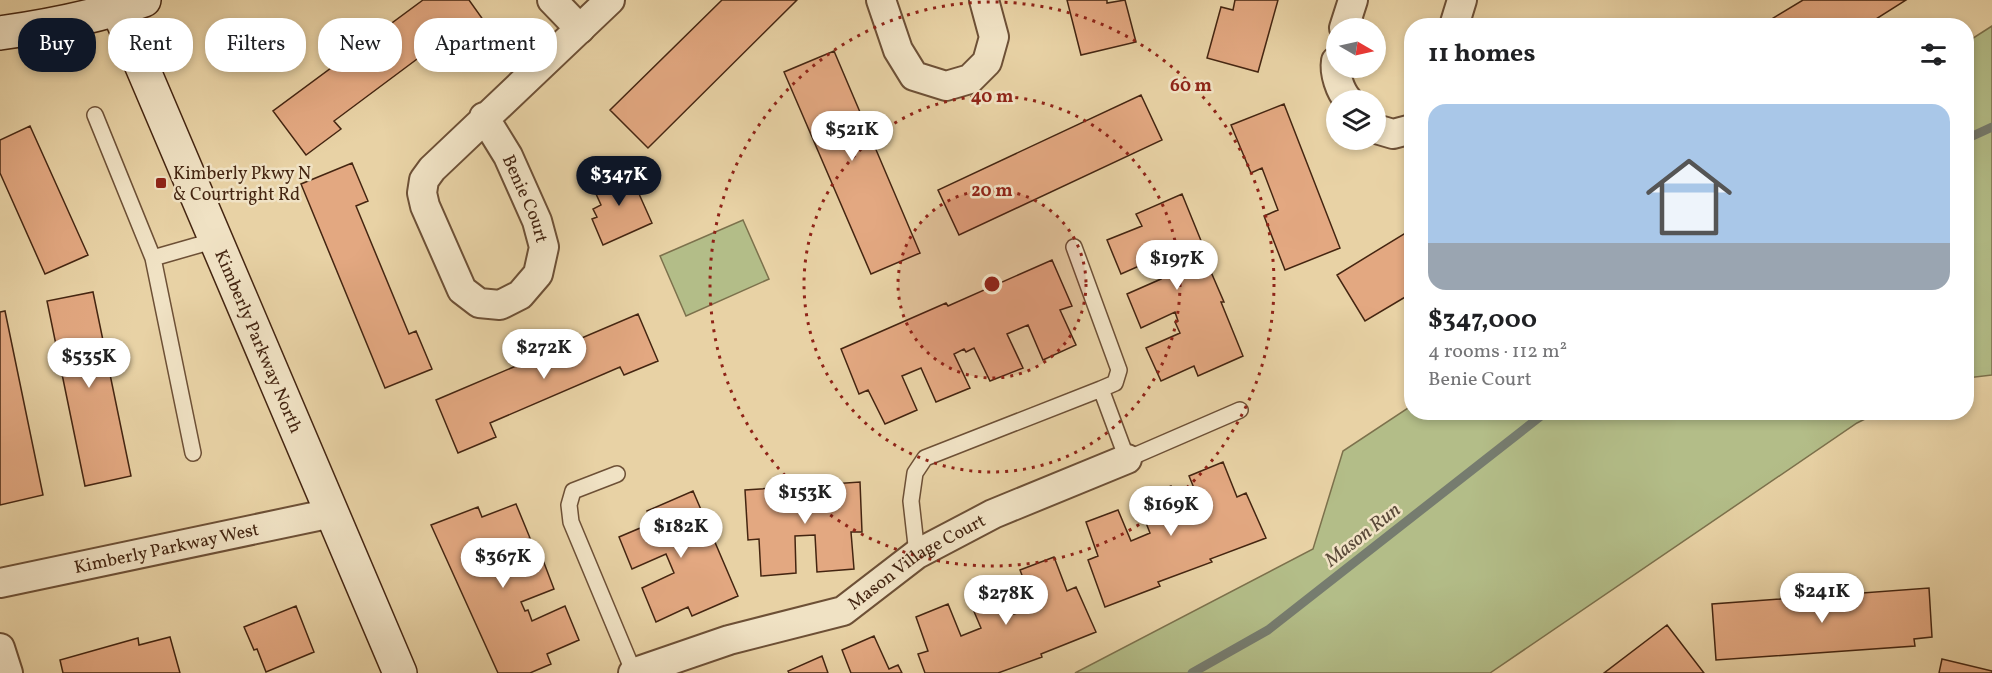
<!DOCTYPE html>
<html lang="en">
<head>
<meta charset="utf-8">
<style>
  :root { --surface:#fff; --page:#f6f6f6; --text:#202124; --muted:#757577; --accent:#111827 }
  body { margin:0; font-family:Vollkorn,serif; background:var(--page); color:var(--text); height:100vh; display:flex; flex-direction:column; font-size:22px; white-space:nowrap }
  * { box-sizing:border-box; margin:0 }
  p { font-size:20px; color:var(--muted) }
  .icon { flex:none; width:33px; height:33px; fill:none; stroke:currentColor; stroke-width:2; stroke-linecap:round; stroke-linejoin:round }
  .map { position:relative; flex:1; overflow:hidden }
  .sheet { position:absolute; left:1404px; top:18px; width:570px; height:402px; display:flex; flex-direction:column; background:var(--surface); border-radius:24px; box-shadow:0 3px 9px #0003 }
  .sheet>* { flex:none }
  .banner { position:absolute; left:18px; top:18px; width:570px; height:54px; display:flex; gap:12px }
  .needle { width:39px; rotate:99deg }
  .controls { position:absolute; left:1326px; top:18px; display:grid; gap:12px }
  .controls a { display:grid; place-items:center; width:60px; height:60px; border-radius:50%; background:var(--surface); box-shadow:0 3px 9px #0003; font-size:30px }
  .price { position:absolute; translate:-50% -51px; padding:0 14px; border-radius:21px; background:#fff; color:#222; font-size:20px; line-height:39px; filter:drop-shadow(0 2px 3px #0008) }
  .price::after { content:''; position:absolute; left:50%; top:36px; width:18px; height:14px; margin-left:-9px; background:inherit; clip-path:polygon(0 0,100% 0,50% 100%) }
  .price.on { background:var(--accent); color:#fff }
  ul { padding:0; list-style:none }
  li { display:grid; align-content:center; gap:12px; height:318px; padding:0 24px }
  li span { display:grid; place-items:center; height:186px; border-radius:18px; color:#555 }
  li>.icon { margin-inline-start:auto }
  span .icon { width:108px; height:108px; fill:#fffc; stroke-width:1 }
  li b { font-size:26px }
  h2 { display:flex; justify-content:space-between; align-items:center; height:72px; padding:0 24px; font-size:26px }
  .tag { padding:0 21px; border-radius:24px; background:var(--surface); box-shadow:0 3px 9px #0003; font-size:21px; line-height:54px }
  .tag.on { background:var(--accent); color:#fff }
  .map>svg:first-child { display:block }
  .green { fill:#b3bd88; stroke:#7c714c; stroke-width:1.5 }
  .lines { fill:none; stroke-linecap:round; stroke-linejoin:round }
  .stream { stroke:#767c6f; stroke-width:9 }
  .building { fill:#e3a881; stroke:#442511; stroke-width:1.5 }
  .lane-casing { stroke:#6d5036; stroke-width:18 }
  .street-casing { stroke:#6d5036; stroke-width:32 }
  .secondary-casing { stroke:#442511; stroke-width:36 }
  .lane { stroke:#f0e2c4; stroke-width:15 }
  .street { stroke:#f0e2c4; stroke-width:28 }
  .secondary { stroke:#f0e2c4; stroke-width:33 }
  .ring { fill:none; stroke:#8f2418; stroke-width:3; stroke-dasharray:3 6 }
  .poi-dot { fill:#8f2418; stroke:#f0e2c4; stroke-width:2 }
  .labels { text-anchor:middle; stroke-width:5; stroke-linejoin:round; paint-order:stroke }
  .poi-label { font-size:18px; fill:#442511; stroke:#f0e2c4; text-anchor:start }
  .street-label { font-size:18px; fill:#442511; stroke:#f0e2c4 }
  .water-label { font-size:20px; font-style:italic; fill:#594938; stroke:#f0e2c4 }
  .centre { fill:#8f2418; stroke:#f0e2c4; stroke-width:3 }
  .ring-label { font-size:18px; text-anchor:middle; font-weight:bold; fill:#8f2418; stroke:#f0e2c4; stroke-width:5; stroke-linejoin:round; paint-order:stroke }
</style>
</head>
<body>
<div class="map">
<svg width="1992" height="673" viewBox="0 0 1992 673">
  <rect width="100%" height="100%" fill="#e8d2a5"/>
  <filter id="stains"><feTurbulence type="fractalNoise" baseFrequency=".00333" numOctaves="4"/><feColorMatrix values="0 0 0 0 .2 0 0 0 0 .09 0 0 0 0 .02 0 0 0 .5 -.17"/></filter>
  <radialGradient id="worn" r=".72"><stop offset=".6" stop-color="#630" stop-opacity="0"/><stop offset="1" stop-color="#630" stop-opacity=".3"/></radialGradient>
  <!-- green -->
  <path class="green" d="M1992 26V375L1967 378V42Z
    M743 220 769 279 686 316 660 256Z
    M1411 406 1412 412 1877 413 1857 423 1490 673H1075L1313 549 1343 451Z"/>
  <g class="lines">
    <!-- stream -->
    <path class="stream" d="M1966 139 1992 127
      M1192 673 1268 630 1546 412"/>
  </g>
  <!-- building -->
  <path class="building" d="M423 0H469L484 21 454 44 448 36 334 121 341 129 306 155 273 111Z
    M722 0H797L648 148 610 110Z
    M1067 0H1107V3L1125 0 1136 42 1081 55Z
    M1235 0H1278L1258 72 1207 58 1221 7 1233 10Z
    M1803 0H1906L1865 26H1766L1765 23Z
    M834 51 920 253 871 274 784 72Z
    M1141 95 1162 140 959 235 938 190Z
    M1284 104 1340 248 1285 270 1264 216 1278 210 1262 168 1251 173 1231 125Z
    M30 126 88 255 45 274 0 173V140Z
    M352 163 368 201 356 206 409 334 416 331 432 369 385 388 301 184Z
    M627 167 652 223 603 245 592 219 597 217 593 209 601 205 591 183Z
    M1182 194 1204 248 1201 249 1224 302H1221L1243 356 1198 376 1194 366 1161 381 1146 348 1180 333 1175 322 1178 321 1175 312 1141 328 1127 294 1161 279 1156 268 1159 267 1155 259 1121 274 1107 240 1142 226 1136 214Z
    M1412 229V293L1365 321 1337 275Z
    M1052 260 1072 306 1060 310 1076 345 1043 360 1028 325 1007 334 1023 368 990 381 974 348 966 352 964 349 954 354 970 388 936 402 921 368 902 376 917 410 885 424 868 390 859 394 841 349 946 303 948 306Z
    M93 292 131 476 85 486 47 301Z
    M5 311 43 495 0 505V312Z
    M638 314 658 361 624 375 620 367 490 423 496 437 458 453 436 400Z
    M1223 462 1237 497 1246 493 1266 538 1210 559 1212 562 1158 582 1160 586 1105 607 1088 560 1098 556 1086 522 1118 510 1131 541 1150 533 1137 500 1171 486 1184 520 1193 517 1192 514 1203 510 1189 476Z
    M860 482 862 532H851L854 569 817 572 815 535 795 536 796 573 761 576 759 539 748 540 745 490Z
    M693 491 738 596 692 616 688 607 656 622 642 588 674 573 666 554 632 569 619 537 652 523 647 511Z
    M516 504 530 538 497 551 499 559 504 558 508 569 541 555 554 589 521 602 525 611 528 610 532 621 565 606 579 640 547 654 551 664 530 673H498L431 525 478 507 482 517Z
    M1054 557 1067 591 1076 587 1096 632 1041 654 1042 657 998 673H925L918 654 928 651 916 617 948 604 961 636 981 628 967 595 1002 581 1014 614 1023 611 1022 608 1033 604 1020 570Z
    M1929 588 1932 637 1914 639 1915 646 1716 660 1712 604Z
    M296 606 314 652 266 672 257 649 254 650 244 627Z
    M1667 625 1704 673H1604Z
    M874 636 889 669 898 665 902 673H851L842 650Z
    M170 637 180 673H63L60 660 138 638 139 645Z
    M822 656 828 673H789L788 671Z
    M1942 659 1992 671V673H1939Z"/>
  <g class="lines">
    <!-- lane casing -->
    <g class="lane-casing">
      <path id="lane" d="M95 115 153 258
        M1074 247 1119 370 1115 383 1101 389 1127 459 1240 410
        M193 453 153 258 216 240
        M617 474 573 491 569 505 571 522 634 673
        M917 554 911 501 915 473 925 458 1101 389"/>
    </g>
    <!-- street casing -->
    <g class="street-casing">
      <g id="street">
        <path d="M552 0 580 29"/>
        <path d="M881 0 898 50 914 76 946 86 970 79 987 62 994 37 984 0"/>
        <path d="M1454 26 1462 0"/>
        <path d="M1344 28 1353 0"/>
        <path d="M1336 61C1334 73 1340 91 1348 100"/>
        <path id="s1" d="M484 117 508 156 537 221 544 247 538 274 520 295 500 305 479 303 462 290 425 206 422 193 424 180 432 169 610 0"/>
        <path d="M1376 129 1393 134 1412 129"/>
        <path id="s2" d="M0 583 332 513"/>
        <path d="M0 648 8 673"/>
        <path id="s3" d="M633 673 729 640 843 611 917 554 993 514 1127 459"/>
      </g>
    </g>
    <!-- secondary casing -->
    <g class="secondary-casing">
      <g id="secondary">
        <path id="s4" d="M118 10 400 673"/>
        <path d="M0 33C49 26 97 17 144 0"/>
      </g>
    </g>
    <!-- lane -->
    <use href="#lane" class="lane"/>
    <!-- street -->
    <use href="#street" class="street"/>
    <!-- secondary -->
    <use href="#secondary" class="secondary"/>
  </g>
  <!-- distance rings -->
  <circle cx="992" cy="284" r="94" fill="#8f2418" fill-opacity=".12"/>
  <g class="ring">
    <circle cx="992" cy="284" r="94"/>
    <circle cx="992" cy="284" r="188"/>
    <circle cx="992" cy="284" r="282"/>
  </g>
  <!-- markers -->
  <rect class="poi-dot" x="155" y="177" width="12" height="12" rx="3"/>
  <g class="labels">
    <!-- poi labels -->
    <g class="poi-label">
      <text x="173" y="179">Kimberly Pkwy N<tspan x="173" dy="21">&amp; Courtright Rd</tspan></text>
    </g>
    <!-- street labels -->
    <g class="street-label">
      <text dy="6" stroke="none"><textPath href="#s1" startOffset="92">Benie Court</textPath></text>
      <text dy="6" stroke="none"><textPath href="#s4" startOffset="360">Kimberly Parkway North</textPath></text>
      <text dy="6" stroke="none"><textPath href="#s2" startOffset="170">Kimberly Parkway West</textPath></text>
      <text dy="6" stroke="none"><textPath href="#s3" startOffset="308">Mason Village Court</textPath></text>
    </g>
    <!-- water labels -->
    <g class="water-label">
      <text transform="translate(1362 534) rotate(-38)" y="7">Mason Run</text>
    </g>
  </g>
  <circle cx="992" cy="284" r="9" class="centre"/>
  <g class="ring-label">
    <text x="1191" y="91">60 m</text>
    <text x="992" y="102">40 m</text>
    <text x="992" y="196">20 m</text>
  </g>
  <rect width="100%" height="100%" filter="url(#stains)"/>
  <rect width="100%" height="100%" fill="url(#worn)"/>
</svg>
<div class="controls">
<a><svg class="needle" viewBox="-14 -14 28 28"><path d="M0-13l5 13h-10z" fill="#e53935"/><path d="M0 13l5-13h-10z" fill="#757577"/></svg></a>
<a><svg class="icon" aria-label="layers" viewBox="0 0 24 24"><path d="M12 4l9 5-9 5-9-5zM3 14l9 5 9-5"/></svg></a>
</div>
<b class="price" style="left:852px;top:162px">$521K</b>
<b class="price on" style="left:619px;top:207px">$347K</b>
<b class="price" style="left:1177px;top:291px">$197K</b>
<b class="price" style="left:544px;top:380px">$272K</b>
<b class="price" style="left:89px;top:389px">$535K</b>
<b class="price" style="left:805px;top:525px">$153K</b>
<b class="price" style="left:1171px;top:537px">$169K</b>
<b class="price" style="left:681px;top:559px">$182K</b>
<b class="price" style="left:503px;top:589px">$367K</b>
<b class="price" style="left:1822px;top:624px">$241K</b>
<b class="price" style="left:1006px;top:626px">$278K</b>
<div class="banner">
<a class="tag on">Buy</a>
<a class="tag">Rent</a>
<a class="tag">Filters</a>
<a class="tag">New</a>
<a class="tag">Apartment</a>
</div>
<section class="sheet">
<h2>11 homes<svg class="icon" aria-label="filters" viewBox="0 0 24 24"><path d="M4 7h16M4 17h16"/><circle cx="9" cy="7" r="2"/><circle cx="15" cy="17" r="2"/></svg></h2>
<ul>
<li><span style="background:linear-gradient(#a9c7e8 75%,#9aa5b1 0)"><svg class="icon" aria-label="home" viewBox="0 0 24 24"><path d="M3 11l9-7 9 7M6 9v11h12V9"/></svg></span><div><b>$347,000</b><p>4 rooms · 112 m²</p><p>Benie Court</p></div></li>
</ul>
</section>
</div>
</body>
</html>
